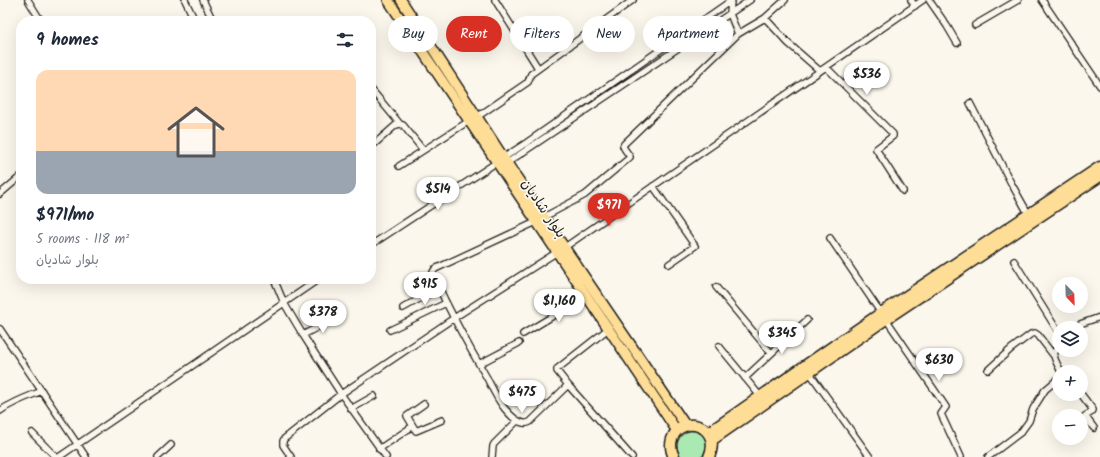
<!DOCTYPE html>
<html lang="en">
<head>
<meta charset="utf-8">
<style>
  :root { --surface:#fff; --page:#f6f6f7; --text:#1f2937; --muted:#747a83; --accent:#d93025 }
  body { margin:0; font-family:Kalam,"Playpen Sans Arabic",sans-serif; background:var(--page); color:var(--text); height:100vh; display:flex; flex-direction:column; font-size:15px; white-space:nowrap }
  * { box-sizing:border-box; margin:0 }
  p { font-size:13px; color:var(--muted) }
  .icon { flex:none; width:22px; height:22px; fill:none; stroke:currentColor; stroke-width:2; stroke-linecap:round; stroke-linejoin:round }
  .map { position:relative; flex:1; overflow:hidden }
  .drawer { position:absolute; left:16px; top:16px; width:360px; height:268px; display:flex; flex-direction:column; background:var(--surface); border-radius:16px; box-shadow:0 4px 16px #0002 }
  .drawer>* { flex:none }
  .banner { position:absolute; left:388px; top:16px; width:380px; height:36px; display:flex; gap:8px }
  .needle { width:26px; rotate:157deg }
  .controls { position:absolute; left:1052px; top:277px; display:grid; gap:8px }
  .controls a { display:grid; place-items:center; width:36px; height:36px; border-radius:50%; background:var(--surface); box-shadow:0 4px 16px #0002; font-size:20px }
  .price { position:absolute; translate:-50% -34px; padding:0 9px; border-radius:14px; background:#fff; color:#222; font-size:13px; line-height:26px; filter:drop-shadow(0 1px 2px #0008) }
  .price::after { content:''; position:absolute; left:50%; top:24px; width:12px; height:9px; margin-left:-6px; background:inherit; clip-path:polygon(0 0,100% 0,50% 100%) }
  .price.current { background:var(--accent); color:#fff }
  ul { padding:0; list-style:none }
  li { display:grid; align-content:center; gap:8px; height:212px; padding:0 20px }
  li span { display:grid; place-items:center; height:124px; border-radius:12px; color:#555 }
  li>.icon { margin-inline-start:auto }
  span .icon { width:72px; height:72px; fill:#fffc; stroke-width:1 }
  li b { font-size:17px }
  h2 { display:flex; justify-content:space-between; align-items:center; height:48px; padding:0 20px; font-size:17px }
  .tag { padding:0 14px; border-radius:18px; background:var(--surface); box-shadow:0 4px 16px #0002; font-size:14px; line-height:36px }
  .tag.current { background:var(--accent); color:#fff }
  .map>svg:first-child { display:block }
  .green { fill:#aaeab2; stroke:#638367 }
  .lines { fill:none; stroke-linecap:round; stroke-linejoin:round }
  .street-casing { stroke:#1c1c1c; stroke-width:8 }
  .primary-casing { stroke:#1c1c1c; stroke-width:12 }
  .highway-casing { stroke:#1c1c1c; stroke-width:13 }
  .street { stroke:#fbf7ec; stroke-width:5.5 }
  .primary { stroke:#fedd96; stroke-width:9 }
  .highway { stroke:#fedd96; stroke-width:10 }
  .labels { text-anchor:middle; stroke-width:3.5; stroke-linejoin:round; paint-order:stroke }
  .street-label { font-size:14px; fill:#1c1c1c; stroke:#fbf7ec }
</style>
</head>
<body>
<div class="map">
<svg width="1100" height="457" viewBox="0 0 1100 457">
  <rect width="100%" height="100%" fill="#fbf7ec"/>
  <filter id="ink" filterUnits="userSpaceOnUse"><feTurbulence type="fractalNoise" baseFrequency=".025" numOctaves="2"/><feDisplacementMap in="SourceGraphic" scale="8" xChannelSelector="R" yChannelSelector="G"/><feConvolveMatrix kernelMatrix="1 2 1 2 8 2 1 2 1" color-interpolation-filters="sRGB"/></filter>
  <g filter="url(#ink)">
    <!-- green -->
    <path class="green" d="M689 431C705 430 712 445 701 457H682C673 448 677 436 689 431Z"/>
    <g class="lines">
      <!-- street casing -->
      <g class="street-casing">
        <path id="street" d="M28 0 41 21
          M185 0 195 21
          M203 0 213 21
          M495 0 538 68
          M911 0 915 6
          M929 0 947 26 957 43
          M1042 0 1100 86
          M765 18 785 0
          M975 25 1018 0
          M738 34 765 18 788 43 820 71
          M826 67 893 134V136L876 149 903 191
          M371 89 400 124
          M970 103 1011 183 1029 215
          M477 117 528 82 531 74 633 0
          M371 147 396 125 400 124 403 125 423 150
          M507 163 750 0
          M399 166 469 121
          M653 186 695 246 669 264
          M0 194 21 176
          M544 217 585 195 628 159 630 157C628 153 625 151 623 146L624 144 738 34 730 14 731 0
          M536 222 435 269 433 272V275C449 310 467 344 487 378 492 388 498 401 505 409 511 416 521 427 530 422L568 385 632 457
          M830 238 881 313
          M371 245 526 143 732 0
          M1014 261 1059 333
          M274 279 284 303 303 335 341 394 386 457
          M716 287 771 353
          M403 308 439 288
          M886 319 946 407 941 414 961 457
          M1075 328 1080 324 1100 317
          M0 329 86 457
          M390 330 446 303
          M523 334 586 296
          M303 335 336 317
          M1059 345C1050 357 1056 360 1061 372
          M719 346 760 396
          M479 364 519 343
          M988 370 1011 349 1031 334 1035 333 1038 335 1054 356
          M809 372 870 457
          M745 378 807 320
          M568 385 557 371V369L608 329
          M1081 394 1093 410 1092 412 1085 416 1094 428
          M424 404 407 416 416 431 442 420
          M351 409 374 396
          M0 411C12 402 27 397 42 391
          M32 433 56 457
          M379 449 413 426
          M59 457 319 279
          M158 457 171 445
          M291 457 283 445V441L284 439 341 394 454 318 565 247 923 0
          M492 457 493 446 494 444 517 421
          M988 457 1021 432 1029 421 1033 409 1045 390 1059 378"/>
      </g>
      <!-- primary casing -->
      <g class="primary-casing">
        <path id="primary" d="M388 0 677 431
          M401 0 507 163 686 426"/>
      </g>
      <!-- highway casing -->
      <g class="highway-casing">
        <path id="highway" d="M708 433 881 313 1100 167
          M712 440 886 319 1100 176
          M674 457C671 451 670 445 672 439 681 413 723 425 709 457"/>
      </g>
      <!-- street -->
      <use href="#street" class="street"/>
      <!-- primary -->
      <use href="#primary" class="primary"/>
      <!-- highway -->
      <use href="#highway" class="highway"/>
    </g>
  </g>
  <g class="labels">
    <!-- street labels -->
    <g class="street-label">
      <text transform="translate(544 208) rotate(56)" y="5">بلوار شادیان</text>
    </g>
  </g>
</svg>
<div class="controls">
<a><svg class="needle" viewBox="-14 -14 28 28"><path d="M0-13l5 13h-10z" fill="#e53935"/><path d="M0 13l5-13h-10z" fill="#747a83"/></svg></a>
<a><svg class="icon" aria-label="layers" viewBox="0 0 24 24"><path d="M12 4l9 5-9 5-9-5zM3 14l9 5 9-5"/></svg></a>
<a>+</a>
<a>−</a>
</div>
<b class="price" style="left:867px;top:96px">$536</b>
<b class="price" style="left:438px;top:211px">$514</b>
<b class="price current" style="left:609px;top:227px">$971</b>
<b class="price" style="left:425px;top:306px">$915</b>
<b class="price" style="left:559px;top:323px">$1,160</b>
<b class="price" style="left:323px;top:334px">$378</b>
<b class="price" style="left:782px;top:355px">$345</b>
<b class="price" style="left:939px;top:382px">$630</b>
<b class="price" style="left:522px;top:414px">$475</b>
<div class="banner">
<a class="tag">Buy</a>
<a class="tag current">Rent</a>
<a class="tag">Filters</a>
<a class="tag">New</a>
<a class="tag">Apartment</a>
</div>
<section class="drawer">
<h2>9 homes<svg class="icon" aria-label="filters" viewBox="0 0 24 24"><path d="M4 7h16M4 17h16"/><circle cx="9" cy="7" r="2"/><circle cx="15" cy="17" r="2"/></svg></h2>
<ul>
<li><span style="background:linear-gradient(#ffd9b3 65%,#9aa5b1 0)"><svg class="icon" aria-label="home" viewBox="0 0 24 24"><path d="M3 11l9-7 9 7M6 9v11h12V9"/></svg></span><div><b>$971/mo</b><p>5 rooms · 118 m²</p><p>بلوار شادیان</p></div></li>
</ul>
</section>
</div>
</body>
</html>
